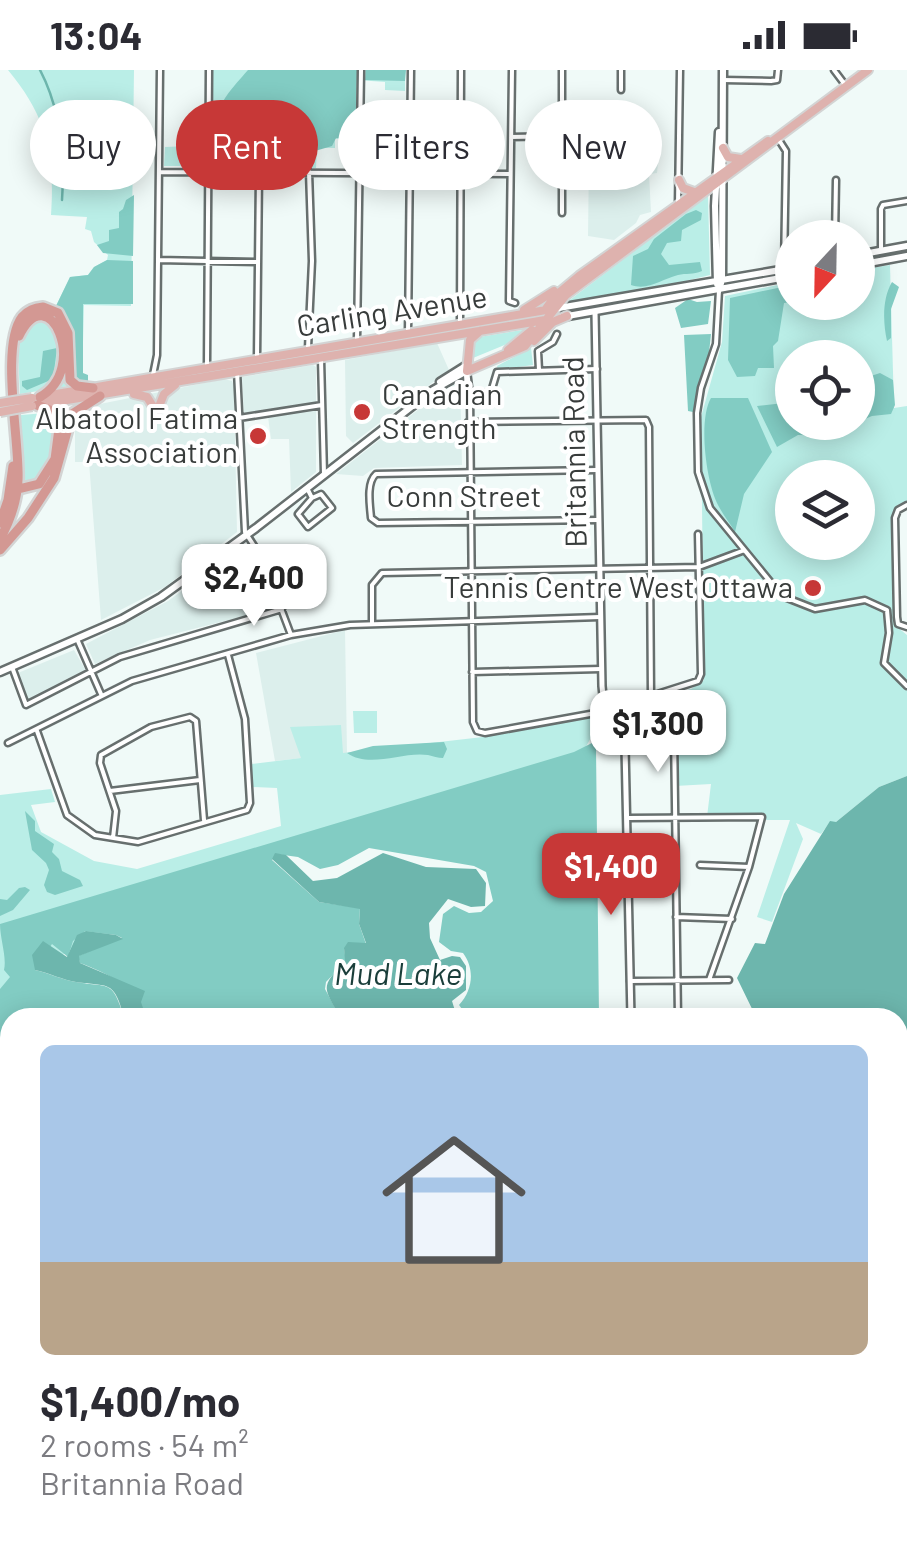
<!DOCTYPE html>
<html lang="en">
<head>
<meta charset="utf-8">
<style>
  :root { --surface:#fff; --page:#f2f2f3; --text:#2b2b33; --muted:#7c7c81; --line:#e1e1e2; --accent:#c73837 }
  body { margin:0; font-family:Barlow,sans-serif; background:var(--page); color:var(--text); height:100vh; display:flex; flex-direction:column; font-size:38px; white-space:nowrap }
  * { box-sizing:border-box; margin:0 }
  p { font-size:32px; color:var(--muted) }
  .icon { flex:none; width:55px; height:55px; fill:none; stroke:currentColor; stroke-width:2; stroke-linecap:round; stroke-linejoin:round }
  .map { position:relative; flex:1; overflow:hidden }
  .side { position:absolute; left:0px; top:938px; width:908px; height:552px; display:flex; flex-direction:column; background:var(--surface); border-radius:30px 30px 0 0; box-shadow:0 5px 25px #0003 }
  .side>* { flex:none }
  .hud { position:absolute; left:30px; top:30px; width:848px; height:90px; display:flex; gap:20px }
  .needle { width:65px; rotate:202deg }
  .tools { position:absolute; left:775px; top:150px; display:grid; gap:20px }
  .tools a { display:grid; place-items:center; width:100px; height:100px; border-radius:50%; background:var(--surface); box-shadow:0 5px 25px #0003; font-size:50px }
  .price { position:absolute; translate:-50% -85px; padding:0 22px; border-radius:20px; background:#fff; color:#222; font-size:32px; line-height:65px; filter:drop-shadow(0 2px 5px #0008) }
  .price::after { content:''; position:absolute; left:50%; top:60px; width:30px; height:22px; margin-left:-15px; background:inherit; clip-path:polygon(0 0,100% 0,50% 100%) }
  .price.current { background:var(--accent); color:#fff }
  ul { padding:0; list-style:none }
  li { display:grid; align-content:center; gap:20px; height:530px; padding:0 40px }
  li+li { border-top:2px solid var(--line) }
  li span { display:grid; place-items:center; height:310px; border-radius:15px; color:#555 }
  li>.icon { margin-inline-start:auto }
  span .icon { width:180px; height:180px; fill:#fffc; stroke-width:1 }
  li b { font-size:42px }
  .tag { padding:0 35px; border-radius:45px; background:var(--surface); box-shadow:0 5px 25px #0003; font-size:35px; line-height:90px }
  .tag.current { background:var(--accent); color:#fff }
  .status { display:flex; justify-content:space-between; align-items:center; height:70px; padding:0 50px; background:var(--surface); direction:ltr }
  .status svg { height:28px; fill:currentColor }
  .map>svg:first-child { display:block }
  .built { fill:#dcefec }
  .green { fill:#baeee7; fill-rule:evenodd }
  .forest { fill:#82ccc3 }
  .water { fill:#6db6ad }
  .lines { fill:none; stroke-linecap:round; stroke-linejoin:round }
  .stream { stroke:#6db6ad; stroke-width:2.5 }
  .minor-casing { stroke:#676f6e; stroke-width:9 }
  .tertiary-casing { stroke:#676f6e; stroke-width:10 }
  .secondary-casing { stroke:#676f6e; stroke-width:11 }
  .primary-casing { stroke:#d3d4d4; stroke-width:12 }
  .trunk-casing { stroke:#d3d4d4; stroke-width:14 }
  .minor { stroke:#fff; stroke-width:4 }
  .tertiary { stroke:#fff; stroke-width:5 }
  .secondary { stroke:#fff; stroke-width:6 }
  .primary { stroke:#deb2ae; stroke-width:8 }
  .trunk { stroke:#d39893; stroke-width:9 }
  .primary-bridge-casing { stroke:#d3d4d4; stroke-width:12; stroke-linecap:butt }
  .primary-bridge { stroke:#deb2ae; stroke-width:8 }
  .poi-dot { fill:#c73837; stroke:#fff; stroke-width:4 }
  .labels { text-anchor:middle; stroke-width:8; stroke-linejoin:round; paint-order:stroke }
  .street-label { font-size:30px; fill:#383c3b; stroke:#fff }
  .poi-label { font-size:30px; fill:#383c3b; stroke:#fff; text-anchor:end }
  .water-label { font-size:32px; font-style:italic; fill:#1a3e3a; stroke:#fff }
</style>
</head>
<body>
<div class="status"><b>13:04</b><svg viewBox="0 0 49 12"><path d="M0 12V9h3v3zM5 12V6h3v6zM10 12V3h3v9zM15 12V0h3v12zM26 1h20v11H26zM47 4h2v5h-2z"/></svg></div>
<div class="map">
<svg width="907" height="1489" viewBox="0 0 907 1489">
  <rect width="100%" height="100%" fill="#f0faf8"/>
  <!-- built -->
  <path class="built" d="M595 45 652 46V92L658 93 657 103 649 104 651 142 640 145 636 153 614 170 588 166 589 86H567V67H571V62H588L589 50H593Z
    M437 273 449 300 353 373 346 366 345 290Z
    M313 295 316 297V402L291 422 289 369H271L268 347 244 349 242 307Z
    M224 309 232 311 234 317 237 462 165 517 101 550 89 392H75V345L90 336Z
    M460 311 462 395 374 398 363 406 336 404 433 328Z
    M247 474 258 489 276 538 150 570 95 594 86 574 168 531Z
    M345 560 347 683 275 691 256 583Z
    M74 580 89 606 26 638 13 605Z"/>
  <!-- green -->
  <path class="green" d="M8 0H134L131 236 84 235 82 310 69 316 20 324 18 285 24 249 36 241 53 242 70 207 88 205 94 197 107 190 108 185 94 172 91 161 85 159 87 147 51 145C55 84 47 47 8 0Z
    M213 0H405V21L385 20V12L357 10 354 69H335V78H317L316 98H305L303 88 286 87 283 97 234 96V77L204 78 203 96H164L165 77 212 75Z
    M708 125 710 205 670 215 567 232Z
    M890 195 894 338 907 336V431L894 443 896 556 907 565V706L879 717 836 752H830L821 764 796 753 803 769 772 852 757 847 790 750H766V744L707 747 711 714 675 716 674 662 669 649 646 642 617 645V641L691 619 704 610 701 347 722 272 725 226 792 212V232H858V200ZM792 288H858V352H792ZM792 408H858V472H792Z
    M528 259 512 272 473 288 471 286 473 268Z
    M531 278 533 295 498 300 497 296Z
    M46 343 58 356 52 390 35 412 21 414 17 363 21 345Z
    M353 641H377V663H354Z
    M592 647 608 649 617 661 600 651 582 684 339 755 30 900 0 933V725L51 719 55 732 31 735 41 762 94 791 137 799 281 756 277 718 253 717 251 694 301 688 290 657 341 655 343 683 483 667Z"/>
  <!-- forest -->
  <path class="forest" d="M248 0H357L355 68H336L332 76 315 81 314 87 287 89 285 96 237 95 233 77 220 76C206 44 228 23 248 0Z
    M366 0H406L405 11 365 10Z
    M134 125 133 186 103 183 97 175 109 171V160L119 158V142L123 139 126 130Z
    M696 140 702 143 701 150 682 160 681 171 667 173 661 184 669 195 700 192 702 201C693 205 686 203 678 205 662 209 648 221 631 215L633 186 648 179 654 169 686 144Z
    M107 190 133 191V234H83V303L88 305V312H75C65 284 82 259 56 236L70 207 88 205 94 197Z
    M892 212 899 217 891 239V268L887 271C883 253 882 229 892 212Z
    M792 215V232L784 233 778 271 773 276 774 298H758L755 306 737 307 728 290 730 228Z
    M688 229 697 232 711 231 708 254 681 258 675 238Z
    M711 264 709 283 693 342 688 341 684 265Z
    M57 278 53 309 27 320 22 316V311L40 307 43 281Z
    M880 303 893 310 895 335 891 344 872 346 858 352V304L868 307Z
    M785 317 792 321V352H857L844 366 798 365 777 377 757 336 784 333Z
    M711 328H748L772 382 744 424 735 462C730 453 723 445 718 435 706 412 698 350 711 328Z
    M444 672 447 679 443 688C438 688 433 686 428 685 403 681 370 699 347 683L373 676Z
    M592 673 596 678 599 947H468L459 935C473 920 475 899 463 883L451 881 439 872 443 844 454 836 469 843 481 842 493 831 486 802 474 796 369 778 338 795 320 799 298 787 276 784 272 790 319 832 360 838 359 854 366 874 344 879 346 891 326 912 325 919 340 947H146C135 916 109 904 80 893L78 886 122 868 116 865 85 861 73 871 68 887 52 874 35 900C48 903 63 910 76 912 110 918 112 909 124 947L10 948V1039L0 1035V919L10 907 4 900C7 887 0 869 0 854L574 682Z
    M25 741 35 751V761L54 774 52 782 59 789 62 801 80 810 83 816 55 825 47 822 44 815 49 800 46 793 32 780Z
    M25 817 30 820 13 840 0 846V829L7 830 19 818Z"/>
  <!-- water -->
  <path class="water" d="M907 706V1489H0V1039L10 1043V1480H898V948L756 947 737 908 755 873 765 874 784 824 830 751 836 752 879 717Z
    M275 783 286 785 313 811 337 808 383 783 426 797 476 799 486 813 485 836 471 837 448 829 429 853 430 868 440 890 452 886 460 887 466 896V920L452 931 456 944 461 947H340C323 916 320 918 345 891L344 878 348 872 366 873 359 854 360 839 319 832 272 789Z
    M86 861 116 865 123 869 79 886 80 893 145 921 141 932 146 947H124C114 909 108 917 76 912 63 910 49 903 35 900L32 885 43 871 67 887 77 865Z"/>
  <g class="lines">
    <!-- stream -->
    <path class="stream" d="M40 0C61 40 65 85 62 130"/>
    <!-- minor casing -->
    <g class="minor-casing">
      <path id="minor" d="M512 0 509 231 515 233
        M621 0V20
        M834 0 846 16
        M723 10 771 11 777 10 778 0
        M511 67 561 66
        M777 67 786 81 784 199
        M160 102 510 104
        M678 134 680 0
        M562 143V0
        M835 168 836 110
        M881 180V139L883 135 907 131
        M158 190 258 192
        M719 220 716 274 701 318 697 343 698 402 710 438 782 526 815 539 865 530 887 540 889 563 884 593 907 616
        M460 254 461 0
        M408 263 411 0
        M357 270 361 0
        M308 278 312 191 309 102
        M257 288 259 104
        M321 289 324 404
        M207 295 209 0
        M539 300 538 281 553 272 557 264
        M237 301 245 462 262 488 291 565
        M467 301 470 324 473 652 477 661 485 663 601 642 698 611 701 604 698 464
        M153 305 157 285 160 0
        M466 305 468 334
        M470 324 491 322 497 302 597 299
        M239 348 322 335
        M468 352 646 350 649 357 651 626
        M597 400 376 404C366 413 370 435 371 448L378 453 598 450
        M307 418 312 428 298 444 308 457 332 438 321 424 312 428
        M907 435 898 440 895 448 897 547 898 554 907 557
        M372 554V515L382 503 699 497 742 481
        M77 569 101 624
        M12 597 26 635 120 587 282 539
        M472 602 601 599
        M37 661 67 745 95 765 138 772 247 740 250 733 245 649 228 585
        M674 662 678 948
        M8 673 132 611 291 565 350 555 600 547
        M110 721 200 710
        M628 748 762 747 749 797 709 910
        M113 768 116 741 100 693 101 685 151 657 190 647 196 651 204 750
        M700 795 749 797
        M676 847 732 849
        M630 911 729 910"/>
    </g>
    <!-- tertiary casing -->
    <g class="tertiary-casing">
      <path id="tertiary" d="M595 242 602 616 604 636 625 676
        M609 642 625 666
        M625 677 631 948"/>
    </g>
    <!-- secondary casing -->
    <g class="secondary-casing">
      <path id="secondary" d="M858 185 907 176
        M858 195 907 186
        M717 214 715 136 719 62
        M719 220 722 210 723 0
        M553 239 792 198
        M562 247 792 206
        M440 312 467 295
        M0 602 122 549 161 527 256 458 433 320 467 301"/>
    </g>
    <!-- primary casing -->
    <g class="primary-casing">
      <path id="primary" d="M723 78 728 87 741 89
        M679 110 683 118 694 122
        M524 240 554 221
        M545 240 555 226 579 206 768 71
        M480 261 470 270 467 301 525 276 566 225 868 0
        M534 271 553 252 567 246
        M508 280 532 260
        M134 324 147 327 154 338
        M39 327 552 239
        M37 335 545 250
        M158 339 164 324 175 315"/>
    </g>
    <!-- trunk casing -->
    <g class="trunk-casing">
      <path id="trunk" d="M19 266C49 205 90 299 40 327
        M10 421 39 414 55 389 60 351 52 341 37 335
        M0 453 8 430 13 396
        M0 469C10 451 17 431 18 410 20 373 0 276 22 247 28 240 34 238 43 237L58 243 68 263 70 310 77 316 93 318
        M0 480 28 448 54 408 72 344 100 326"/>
    </g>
    <!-- minor -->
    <use href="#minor" class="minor"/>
    <!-- tertiary -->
    <use href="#tertiary" class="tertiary"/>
    <!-- secondary -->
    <use href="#secondary" class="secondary"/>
    <!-- primary -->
    <use href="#primary" class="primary"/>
    <!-- trunk -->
    <use href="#trunk" class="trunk"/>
    <!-- primary-bridge casing -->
    <g class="primary-bridge-casing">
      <path id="primary-bridge" d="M0 333 32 328
        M0 342 32 336"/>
    </g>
    <!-- primary-bridge -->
    <use href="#primary-bridge" class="primary-bridge"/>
  </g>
  <!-- markers -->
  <g class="poi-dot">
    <circle cx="362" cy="342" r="10"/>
    <circle cx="258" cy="366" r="10"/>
    <circle cx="813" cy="518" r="10"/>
  </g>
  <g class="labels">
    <!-- street labels -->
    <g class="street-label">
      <text transform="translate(392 242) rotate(-9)" y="10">Carling Avenue</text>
      <text transform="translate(575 382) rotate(-91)" y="10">Britannia Road</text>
      <text x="464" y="437">Conn Street</text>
    </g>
    <!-- poi labels -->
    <g class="poi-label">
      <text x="382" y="335" text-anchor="start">Canadian<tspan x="382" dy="34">Strength</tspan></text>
      <text x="238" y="359">Albatool Fatima<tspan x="238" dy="34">Association</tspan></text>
      <text x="793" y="528">Tennis Centre West Ottawa</text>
    </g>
    <!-- water labels -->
    <g class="water-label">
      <text x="398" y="915">Mud Lake</text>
    </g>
  </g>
</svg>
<div class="tools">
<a><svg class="needle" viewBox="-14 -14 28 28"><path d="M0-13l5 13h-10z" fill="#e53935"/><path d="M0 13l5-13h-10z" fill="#7c7c81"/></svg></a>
<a><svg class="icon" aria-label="locate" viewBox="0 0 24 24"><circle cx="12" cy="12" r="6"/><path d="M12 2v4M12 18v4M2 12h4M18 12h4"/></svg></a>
<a><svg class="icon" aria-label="layers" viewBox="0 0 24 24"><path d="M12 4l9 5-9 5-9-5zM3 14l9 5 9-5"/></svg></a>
</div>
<b class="price" style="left:254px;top:559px">$2,400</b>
<b class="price" style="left:658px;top:705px">$1,300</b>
<b class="price current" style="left:611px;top:848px">$1,400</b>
<div class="hud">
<a class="tag">Buy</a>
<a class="tag current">Rent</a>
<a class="tag">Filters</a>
<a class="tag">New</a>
</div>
<section class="side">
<ul>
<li><span style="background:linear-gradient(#a9c7e8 70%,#b9a48a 0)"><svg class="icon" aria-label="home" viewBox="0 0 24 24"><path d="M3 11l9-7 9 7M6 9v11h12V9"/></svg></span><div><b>$1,400/mo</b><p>2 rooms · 54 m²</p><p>Britannia Road</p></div></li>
</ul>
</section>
</div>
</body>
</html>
